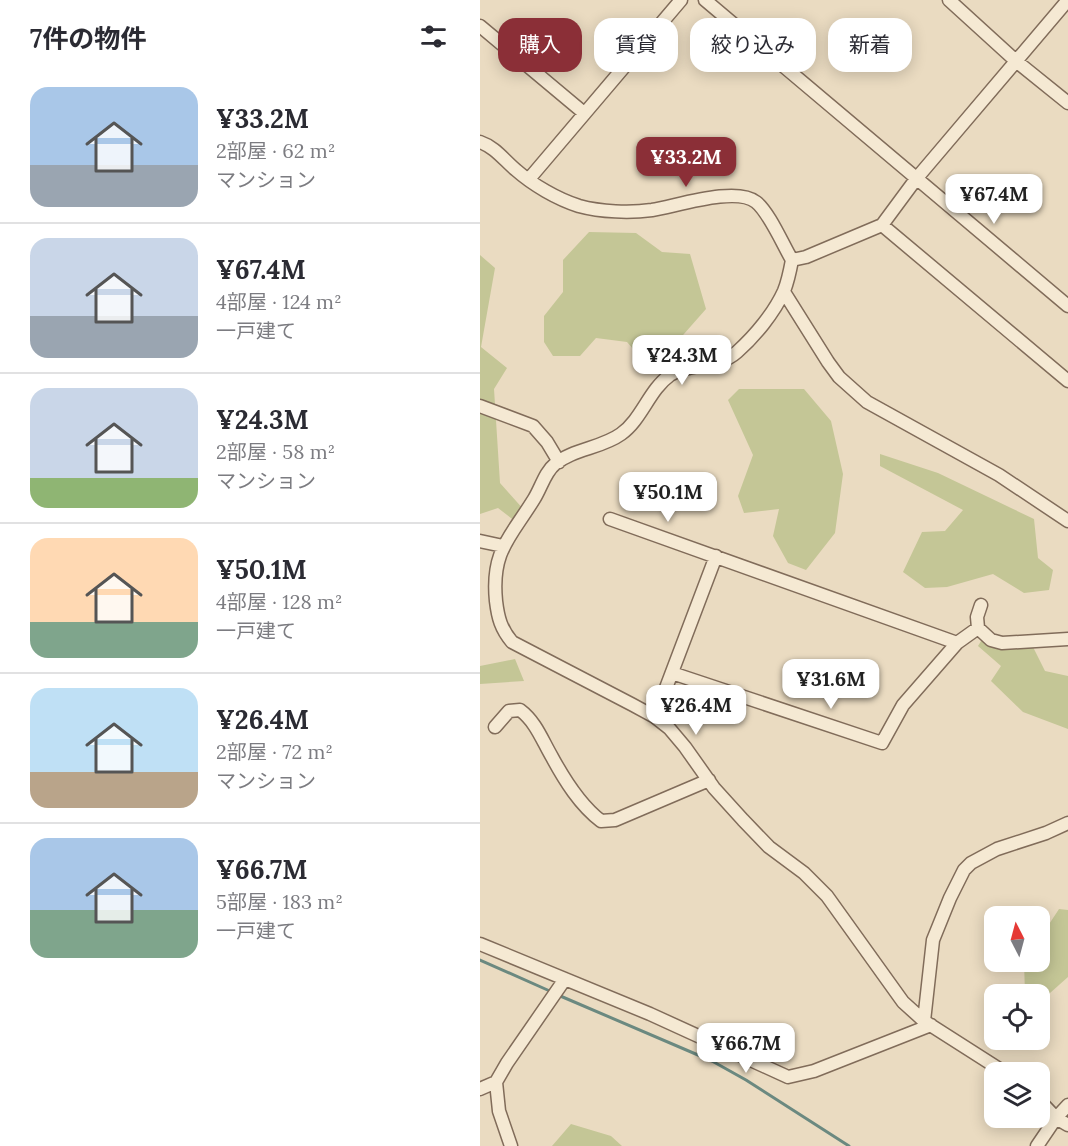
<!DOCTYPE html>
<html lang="ja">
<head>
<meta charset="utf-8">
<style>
  :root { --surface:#fff; --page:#f7f7f7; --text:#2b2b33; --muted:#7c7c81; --line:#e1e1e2; --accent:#8b2f37 }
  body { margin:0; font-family:Lora,"Noto Sans JP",serif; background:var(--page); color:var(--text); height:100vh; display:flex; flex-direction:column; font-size:22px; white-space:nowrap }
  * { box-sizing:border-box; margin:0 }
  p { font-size:20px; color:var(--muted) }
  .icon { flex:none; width:33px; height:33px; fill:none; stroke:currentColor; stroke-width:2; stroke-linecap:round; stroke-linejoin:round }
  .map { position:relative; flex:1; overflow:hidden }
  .panel { display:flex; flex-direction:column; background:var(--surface); width:480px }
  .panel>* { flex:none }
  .guide { position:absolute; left:18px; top:18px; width:480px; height:54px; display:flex; gap:12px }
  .needle { width:39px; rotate:354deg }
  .buttons { position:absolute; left:504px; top:906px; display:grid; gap:12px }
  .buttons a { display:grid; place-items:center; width:66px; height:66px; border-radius:12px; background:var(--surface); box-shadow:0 3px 15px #0003; font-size:30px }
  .price { position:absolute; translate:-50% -51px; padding:0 14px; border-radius:12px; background:#fff; color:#222; font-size:20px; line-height:39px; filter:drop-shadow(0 2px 3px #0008) }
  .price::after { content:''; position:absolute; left:50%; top:36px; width:18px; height:14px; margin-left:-9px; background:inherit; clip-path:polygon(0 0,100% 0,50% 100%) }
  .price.current { background:var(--accent); color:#fff }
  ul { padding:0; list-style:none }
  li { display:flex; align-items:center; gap:18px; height:150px; padding:0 30px }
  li+li { border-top:2px solid var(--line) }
  li span { display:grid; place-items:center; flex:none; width:168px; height:120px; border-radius:18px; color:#555 }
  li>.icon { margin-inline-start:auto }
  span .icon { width:72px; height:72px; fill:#fffc; stroke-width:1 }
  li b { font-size:26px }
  h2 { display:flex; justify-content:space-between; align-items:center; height:72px; padding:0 30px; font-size:26px }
  .chip { padding:0 21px; border-radius:18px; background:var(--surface); box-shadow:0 3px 15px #0003; font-size:21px; line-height:54px }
  .chip.current { background:var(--accent); color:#fff }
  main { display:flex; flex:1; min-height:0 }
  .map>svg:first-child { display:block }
  .green { fill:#c4c696 }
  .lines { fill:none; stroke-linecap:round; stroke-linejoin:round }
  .stream { stroke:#6b8980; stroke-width:3 }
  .minor-casing { stroke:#816c5a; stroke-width:15 }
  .minor { stroke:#f5e9d3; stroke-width:12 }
</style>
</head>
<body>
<main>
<section class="panel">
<h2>7件の物件<svg class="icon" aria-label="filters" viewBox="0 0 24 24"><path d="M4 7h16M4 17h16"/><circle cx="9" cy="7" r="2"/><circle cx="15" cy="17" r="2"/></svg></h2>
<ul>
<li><span style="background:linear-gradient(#a9c7e8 65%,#9aa5b1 0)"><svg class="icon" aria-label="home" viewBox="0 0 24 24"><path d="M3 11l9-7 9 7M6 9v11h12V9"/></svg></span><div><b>¥33.2M</b><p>2部屋 · 62 m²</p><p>マンション</p></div></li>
<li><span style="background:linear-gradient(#c9d6e8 65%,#9aa5b1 0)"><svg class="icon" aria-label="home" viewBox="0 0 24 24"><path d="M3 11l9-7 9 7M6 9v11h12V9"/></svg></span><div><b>¥67.4M</b><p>4部屋 · 124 m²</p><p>一戸建て</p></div></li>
<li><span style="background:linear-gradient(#c9d6e8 75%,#8fb573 0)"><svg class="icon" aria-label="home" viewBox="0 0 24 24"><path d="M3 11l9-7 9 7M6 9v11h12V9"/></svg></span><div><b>¥24.3M</b><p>2部屋 · 58 m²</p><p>マンション</p></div></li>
<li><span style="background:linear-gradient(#ffd9b3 70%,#7fa58c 0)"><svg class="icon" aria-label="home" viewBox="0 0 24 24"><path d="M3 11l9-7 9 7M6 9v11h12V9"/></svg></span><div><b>¥50.1M</b><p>4部屋 · 128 m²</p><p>一戸建て</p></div></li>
<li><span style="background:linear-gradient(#bfe0f5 70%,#b9a48a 0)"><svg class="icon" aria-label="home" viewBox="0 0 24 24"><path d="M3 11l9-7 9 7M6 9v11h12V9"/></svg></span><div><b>¥26.4M</b><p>2部屋 · 72 m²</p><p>マンション</p></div></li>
<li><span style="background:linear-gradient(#a9c7e8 60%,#7fa58c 0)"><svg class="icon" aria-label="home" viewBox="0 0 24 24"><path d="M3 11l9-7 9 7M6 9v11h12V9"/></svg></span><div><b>¥66.7M</b><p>5部屋 · 183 m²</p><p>一戸建て</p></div></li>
</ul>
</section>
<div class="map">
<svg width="588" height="1146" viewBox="0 0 588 1146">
  <rect width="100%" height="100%" fill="#eadbc1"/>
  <!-- green -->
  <path class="green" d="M109 232 156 233 182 252 210 254 226 309 196 343 191 361 167 365 147 342 116 338 100 356H73L64 342V316L83 292V260Z
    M0 255 15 268 1 347 27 368 14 389 20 483 45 511 36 522 18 508 0 514Z
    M259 389H324L351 421 363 474 355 533 326 570 308 563 293 536 299 509 264 513 258 496 273 455 248 400Z
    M400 454 458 473 554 519 558 558 573 570 569 590 544 593 513 574 467 587 445 588 423 572 442 532 465 531 483 510 400 466Z
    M503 638 552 645 565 671 588 676V729L543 712 511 681 521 666 498 646Z
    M35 659 44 681 0 684V666Z
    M579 909 588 910V977L561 1001 560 994H545L544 962H560V938Z
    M91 1124 131 1136 142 1146H72Z"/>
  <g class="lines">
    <!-- stream -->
    <path class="stream" d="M0 960 72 992
      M78 995 232 1061 266 1080 369 1146"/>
    <!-- minor casing -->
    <g class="minor-casing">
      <path id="minor" d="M225 0 588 306
        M469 0 536 61 588 103
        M0 26 104 113
        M0 142C15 147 24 160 36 170 53 185 77 199 99 206 121 212 150 213 172 210 197 206 256 186 276 202 289 212 303 245 312 260 310 271 308 281 304 291 294 313 275 336 257 352 238 369 210 362 190 375 169 390 162 419 141 434 122 448 93 449 75 464 65 472 61 488 54 499 30 538 11 551 16 601 18 618 21 629 32 642L153 705 175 717 189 728 205 747 234 788 263 820 289 847 324 873 347 896 423 1002 444 1021 524 1072
        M49 179 201 0
        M402 225 588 381
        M312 260 326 257 402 225 436 179 588 0
        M304 292 348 362 359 377 387 402 519 475 588 521
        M0 406 53 426 67 442 79 462
        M130 519 477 643
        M0 541 23 546
        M501 605 497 617 498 628 511 640 522 643 588 639
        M192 673 402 743 423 705 477 643 498 628
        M175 717 236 556
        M15 727 29 711 40 710C56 722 62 740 72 757 85 781 100 805 121 821L135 820 229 780
        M0 944 170 1014 308 1077 334 1071 451 1025
        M444 1021 453 940 470 898 484 870 491 863 517 849 566 833 588 823
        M0 1089 16 1082
        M560 1101 576 1118 588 1125
        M31 1146 19 1111 16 1082 27 1063 85 979
        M557 1146 576 1118 588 1105"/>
    </g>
    <!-- minor -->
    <use href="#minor" class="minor"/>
  </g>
</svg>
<div class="buttons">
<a><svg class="needle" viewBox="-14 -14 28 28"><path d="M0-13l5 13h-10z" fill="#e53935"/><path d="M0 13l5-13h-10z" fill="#7c7c81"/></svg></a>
<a><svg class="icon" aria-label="locate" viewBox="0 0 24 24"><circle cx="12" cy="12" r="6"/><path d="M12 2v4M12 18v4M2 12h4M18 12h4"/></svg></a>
<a><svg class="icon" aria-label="layers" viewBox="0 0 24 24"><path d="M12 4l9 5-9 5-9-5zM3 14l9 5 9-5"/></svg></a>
</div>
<b class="price current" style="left:206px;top:188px">¥33.2M</b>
<b class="price" style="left:514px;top:225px">¥67.4M</b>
<b class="price" style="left:202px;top:386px">¥24.3M</b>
<b class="price" style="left:188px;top:523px">¥50.1M</b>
<b class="price" style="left:351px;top:710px">¥31.6M</b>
<b class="price" style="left:216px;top:736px">¥26.4M</b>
<b class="price" style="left:266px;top:1074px">¥66.7M</b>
<div class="guide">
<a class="chip current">購入</a>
<a class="chip">賃貸</a>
<a class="chip">絞り込み</a>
<a class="chip">新着</a>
</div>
</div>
</main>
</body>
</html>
